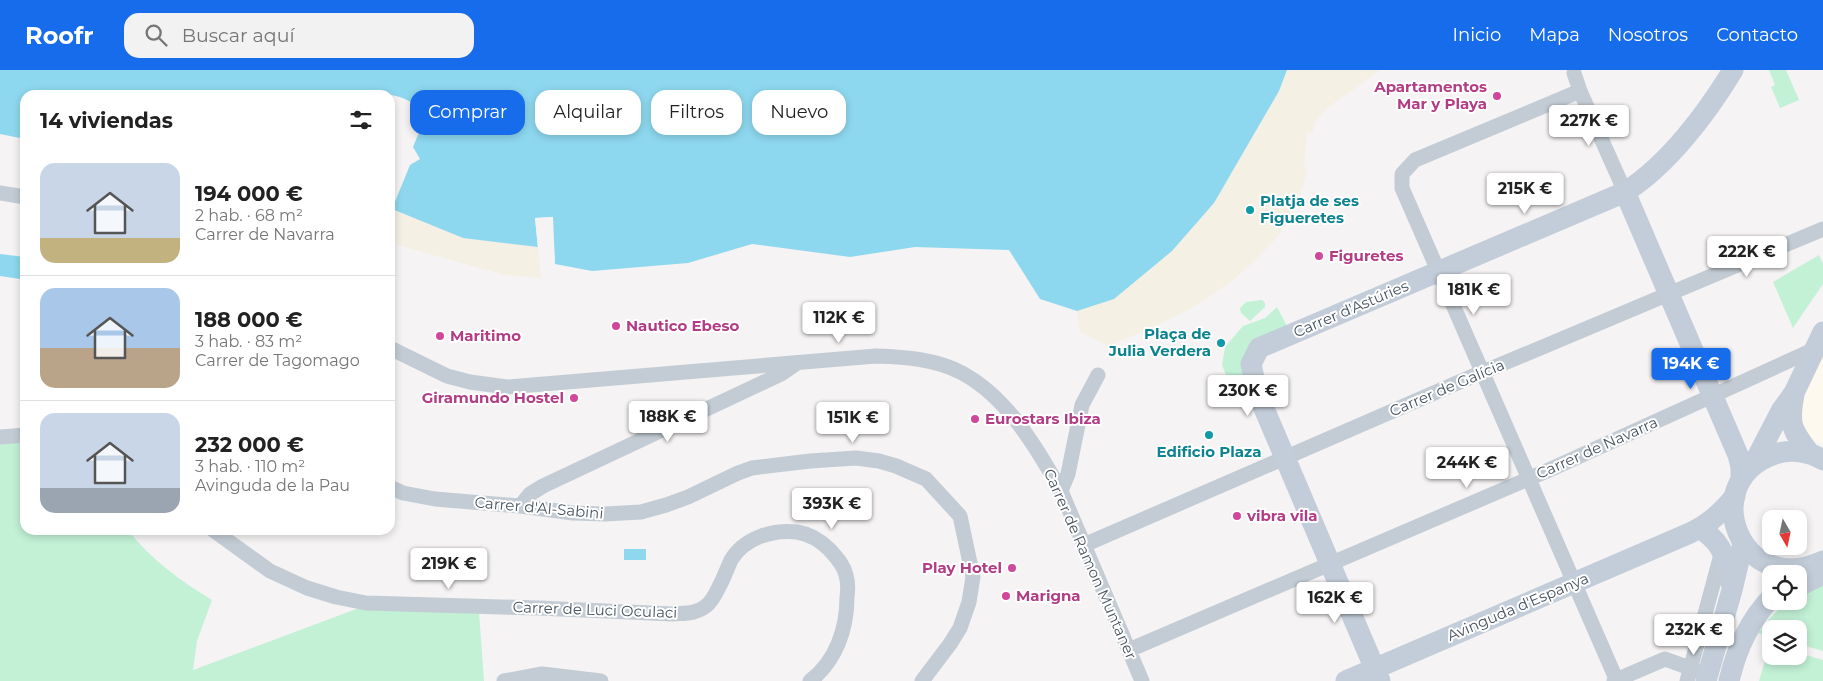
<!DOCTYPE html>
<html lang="es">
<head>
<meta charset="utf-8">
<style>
  :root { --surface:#fff; --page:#f2f2f2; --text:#222; --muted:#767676; --line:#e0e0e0; --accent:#166ceb }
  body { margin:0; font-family:Montserrat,sans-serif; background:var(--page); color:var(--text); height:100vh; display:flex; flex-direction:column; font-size:19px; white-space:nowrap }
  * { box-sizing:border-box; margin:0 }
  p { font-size:16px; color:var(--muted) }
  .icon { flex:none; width:28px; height:28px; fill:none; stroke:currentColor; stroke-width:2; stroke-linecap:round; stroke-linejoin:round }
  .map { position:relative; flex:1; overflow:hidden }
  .panel { position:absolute; left:20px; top:20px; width:375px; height:445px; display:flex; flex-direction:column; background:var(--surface); border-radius:15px; box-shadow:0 2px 8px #0003 }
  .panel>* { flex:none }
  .hud { position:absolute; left:410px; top:20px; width:475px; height:45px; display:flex; gap:10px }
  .needle { width:32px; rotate:171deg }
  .buttons { position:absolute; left:1762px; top:440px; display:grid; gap:10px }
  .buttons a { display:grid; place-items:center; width:45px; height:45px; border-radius:10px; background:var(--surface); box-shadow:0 2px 8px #0003; font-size:25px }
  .price { position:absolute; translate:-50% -42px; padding:0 11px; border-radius:5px; background:#fff; color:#222; font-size:16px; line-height:32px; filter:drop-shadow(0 1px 2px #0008) }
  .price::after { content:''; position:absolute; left:50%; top:30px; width:15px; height:11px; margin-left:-8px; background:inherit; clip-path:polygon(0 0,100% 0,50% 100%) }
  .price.selected { background:var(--accent); color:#fff }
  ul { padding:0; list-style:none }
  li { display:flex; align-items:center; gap:15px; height:125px; padding:0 20px }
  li+li { border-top:1px solid var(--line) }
  li span { display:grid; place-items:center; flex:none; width:140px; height:100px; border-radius:15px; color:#555 }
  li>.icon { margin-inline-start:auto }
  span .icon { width:60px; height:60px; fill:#fffc; stroke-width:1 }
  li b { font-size:21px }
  h2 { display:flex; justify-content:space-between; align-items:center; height:60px; padding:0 20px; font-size:21px }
  .tag { padding:0 18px; border-radius:15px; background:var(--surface); box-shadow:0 2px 8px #0003; font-size:18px; line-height:45px }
  .tag.selected { background:var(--accent); color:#fff }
  header { display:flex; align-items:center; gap:30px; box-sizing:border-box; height:70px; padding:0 25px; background:var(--accent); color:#fff }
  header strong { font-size:24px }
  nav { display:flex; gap:28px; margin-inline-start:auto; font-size:18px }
  .search { width:350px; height:45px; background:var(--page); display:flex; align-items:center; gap:12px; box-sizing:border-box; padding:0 18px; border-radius:15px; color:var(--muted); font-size:19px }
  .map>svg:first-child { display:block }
  .commercial { fill:#fdf9ee }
  .green { fill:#c2f1d6 }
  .sand { fill:#f5f0e4 }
  .water { fill:#8ed8ef }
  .pier { fill:#f5f3f3 }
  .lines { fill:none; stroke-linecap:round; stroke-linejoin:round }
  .street { stroke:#c3ccd4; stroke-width:15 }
  .secondary { stroke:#c3cdd9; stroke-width:21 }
  .hotel-dot { fill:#d1479c; stroke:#fff; stroke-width:2 }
  .culture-dot { fill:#0f9aa8; stroke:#fff; stroke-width:2 }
  .labels { text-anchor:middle; stroke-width:4; stroke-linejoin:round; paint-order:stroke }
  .hotel-label { font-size:15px; font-weight:bold; fill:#b23c85; stroke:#fff; text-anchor:start }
  .culture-label { font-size:15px; font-weight:bold; fill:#0d838f; stroke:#fff; text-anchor:start }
  .street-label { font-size:15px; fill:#495561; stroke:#fff }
</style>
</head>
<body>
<header>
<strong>Roofr</strong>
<div class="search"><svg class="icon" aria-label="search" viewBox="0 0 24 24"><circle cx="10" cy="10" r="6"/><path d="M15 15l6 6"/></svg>Buscar aquí</div>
<nav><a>Inicio</a><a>Mapa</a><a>Nosotros</a><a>Contacto</a></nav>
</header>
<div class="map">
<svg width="1823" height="611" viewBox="0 0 1823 611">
  <rect width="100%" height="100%" fill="#f5f3f3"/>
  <!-- commercial -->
  <path class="commercial" d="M1823 278V374L1804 366 1799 360 1802 322Z"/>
  <!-- green -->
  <path class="green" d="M1786 0 1799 30 1780 38 1771 17 1775 15 1769 0Z
    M1819 185 1823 194V214L1793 258 1773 212Z
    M1262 230 1265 233V237L1250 251 1241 243 1240 238 1246 232Z
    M1277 237 1290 262 1258 276 1247 312 1240 317 1228 310 1222 295 1225 277 1243 256 1265 248Z
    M25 370V460H128C150 489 181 511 212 530L197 571 193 600 359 538 479 542 484 611H0V372Z
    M1823 511V581L1799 574V559H1771V567L1758 563C1767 551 1782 531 1799 531V527Z
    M1770 574 1771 575V586H1799V583L1823 590V611H1759Z"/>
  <!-- sand -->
  <path class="sand" d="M1287 0H1380L1326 39 1315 52 1312 63 1307 62 1304 96 1308 98C1303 115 1298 133 1290 148 1282 162 1272 173 1261 184 1216 231 1167 252 1108 276L1080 262 1077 241 1114 229 1172 181 1279 21Z
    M392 139 463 168 538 177 541 208 505 205 394 174C389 163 389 150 392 139Z"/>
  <!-- water -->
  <path class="water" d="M0 0H1287L1279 21 1214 133 1172 181 1114 229 1077 241 1040 229 1009 180 915 177 850 187 752 174 688 193 592 201 555 194 552 147 535 148 538 177 463 168 392 139 410 95 420 89 413 77 425 48C418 28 388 21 368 25H25V69L0 64Z
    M0 184 25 187V216L20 209 0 206Z
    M853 420 850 437 833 434 831 431 815 429 816 422Z
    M624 479H646V490H624Z"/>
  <!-- pier -->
  <path class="pier" d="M553 147 555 194V197L552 195 550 149 538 150 540 177 538 179 535 148Z"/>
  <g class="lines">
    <!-- street -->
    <path class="street" d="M1574 3 1580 21 1625 122
      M1580 21 1415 90 1402 104V118L1617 611
      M0 123 25 127
      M390 278 447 306 470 312 507 317 876 286C905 287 936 289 962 303 1007 327 1037 378 1061 421L1142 611
      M0 367 25 365
      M390 417 403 423 435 429 520 436 573 443 605 444 641 442 666 435 688 427 738 403 752 398 810 391 856 388 879 391 896 396 926 409 960 446 973 507 969 532 960 558 950 574 922 611
      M1061 421 1068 404 1082 335 1098 305
      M520 436 530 424 543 416 781 304 797 293
      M213 460 270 501 307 518 336 527 366 533 538 538 673 544C685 543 696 544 706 536 714 530 717 520 722 511 725 504 728 497 731 490 744 468 773 459 797 462 810 464 821 471 830 480 836 487 844 495 846 505 848 512 848 520 847 527 847 559 836 591 810 611
      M1084 475 1464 310 1823 159
      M1129 580 1549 400 1815 279
      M504 611 542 604 601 611
      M1614 611 1665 589 1698 601
      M1687 611 1722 481"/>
    <!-- secondary -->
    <path class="secondary" d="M1625 122 1738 385 1741 397V409
      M1794 325C1788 355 1792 360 1810 384
      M1823 390C1809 381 1791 379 1775 384 1695 411 1740 530 1823 491
      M1753 395 1781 341 1794 323 1823 262
      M1705 462C1724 475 1727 493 1731 514
      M1799 516 1823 504
      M1346 611 1690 463C1709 454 1722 443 1735 426
      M1380 611 1257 322 1251 294 1259 278 1625 122C1668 95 1707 43 1733 0
      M1706 611 1732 520 1743 473
      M1729 611C1736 581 1749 551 1771 528"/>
  </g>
  <!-- markers -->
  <g class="hotel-dot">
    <circle cx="1497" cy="26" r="5"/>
    <circle cx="1319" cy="186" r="5"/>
    <circle cx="616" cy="256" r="5"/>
    <circle cx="440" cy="266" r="5"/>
    <circle cx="574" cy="328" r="5"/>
    <circle cx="975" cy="349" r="5"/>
    <circle cx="1237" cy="446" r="5"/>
    <circle cx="1012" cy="498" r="5"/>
    <circle cx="1006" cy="526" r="5"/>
  </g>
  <g class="culture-dot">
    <circle cx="1250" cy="140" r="5"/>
    <circle cx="1221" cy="273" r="5"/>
    <circle cx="1209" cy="365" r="5"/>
  </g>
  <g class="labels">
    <!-- hotel labels -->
    <g class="hotel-label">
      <text x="1487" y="22" text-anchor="end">Apartamentos<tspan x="1487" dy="17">Mar y Playa</tspan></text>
      <text x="1329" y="191">Figuretes</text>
      <text x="626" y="261">Nautico Ebeso</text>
      <text x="450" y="271">Maritimo</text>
      <text x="564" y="333" text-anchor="end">Giramundo Hostel</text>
      <text x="985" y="354">Eurostars Ibiza</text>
      <text x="1247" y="451">vibra vila</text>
      <text x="1002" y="503" text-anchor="end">Play Hotel</text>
      <text x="1016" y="531">Marigna</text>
    </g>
    <!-- culture labels -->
    <g class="culture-label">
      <text x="1260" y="136">Platja de ses<tspan x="1260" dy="17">Figueretes</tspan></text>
      <text x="1211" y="269" text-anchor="end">Plaça de<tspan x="1211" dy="17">Julia Verdera</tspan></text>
      <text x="1209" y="387" text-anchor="middle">Edificio Plaza</text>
    </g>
    <!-- street labels -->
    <g class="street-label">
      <text transform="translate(1351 239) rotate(-23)" y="5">Carrer d'Astúries</text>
      <text transform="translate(1447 318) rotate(-23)" y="5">Carrer de Galícia</text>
      <text transform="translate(1597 378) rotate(-24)" y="5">Carrer de Navarra</text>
      <text transform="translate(539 438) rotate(5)" y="5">Carrer d'Al-Sabini</text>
      <text transform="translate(1090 494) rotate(66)" y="5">Carrer de Ramon Muntaner</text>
      <text transform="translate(1518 537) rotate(-23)" y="5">Avinguda d'Espanya</text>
      <text transform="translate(595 540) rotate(2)" y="5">Carrer de Luci Oculaci</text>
    </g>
  </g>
</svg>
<div class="buttons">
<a><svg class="needle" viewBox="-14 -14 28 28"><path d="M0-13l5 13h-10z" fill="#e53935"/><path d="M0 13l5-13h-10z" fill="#767676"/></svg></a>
<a><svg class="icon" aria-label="locate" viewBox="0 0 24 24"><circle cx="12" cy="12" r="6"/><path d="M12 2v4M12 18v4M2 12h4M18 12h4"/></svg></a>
<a><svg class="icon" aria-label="layers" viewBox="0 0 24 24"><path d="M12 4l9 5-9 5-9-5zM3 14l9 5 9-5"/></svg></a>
</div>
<b class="price" style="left:1589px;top:77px">227K €</b>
<b class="price" style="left:1525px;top:145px">215K €</b>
<b class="price" style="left:1747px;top:208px">222K €</b>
<b class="price" style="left:1474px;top:246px">181K €</b>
<b class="price" style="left:839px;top:274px">112K €</b>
<b class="price selected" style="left:1691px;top:320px">194K €</b>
<b class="price" style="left:1248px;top:347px">230K €</b>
<b class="price" style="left:668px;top:373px">188K €</b>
<b class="price" style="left:853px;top:374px">151K €</b>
<b class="price" style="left:1467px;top:419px">244K €</b>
<b class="price" style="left:832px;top:460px">393K €</b>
<b class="price" style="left:449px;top:520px">219K €</b>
<b class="price" style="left:1335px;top:554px">162K €</b>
<b class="price" style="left:1694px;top:586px">232K €</b>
<div class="hud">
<a class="tag selected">Comprar</a>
<a class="tag">Alquilar</a>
<a class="tag">Filtros</a>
<a class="tag">Nuevo</a>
</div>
<section class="panel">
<h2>14 viviendas<svg class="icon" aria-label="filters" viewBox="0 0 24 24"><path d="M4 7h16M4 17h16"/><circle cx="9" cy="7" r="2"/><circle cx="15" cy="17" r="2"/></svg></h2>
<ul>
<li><span style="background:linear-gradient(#c9d6e8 75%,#c2b280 0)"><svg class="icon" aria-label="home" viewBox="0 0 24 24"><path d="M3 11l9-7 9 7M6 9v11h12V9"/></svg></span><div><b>194 000 €</b><p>2 hab. · 68 m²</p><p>Carrer de Navarra</p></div></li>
<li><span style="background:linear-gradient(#a9c7e8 60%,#b9a48a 0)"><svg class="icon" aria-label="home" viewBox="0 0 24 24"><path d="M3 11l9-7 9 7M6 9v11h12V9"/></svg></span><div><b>188 000 €</b><p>3 hab. · 83 m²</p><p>Carrer de Tagomago</p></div></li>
<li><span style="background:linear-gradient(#c9d6e8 75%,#9aa5b1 0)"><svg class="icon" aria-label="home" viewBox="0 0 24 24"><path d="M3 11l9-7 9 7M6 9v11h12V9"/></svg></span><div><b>232 000 €</b><p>3 hab. · 110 m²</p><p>Avinguda de la Pau</p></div></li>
</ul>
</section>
</div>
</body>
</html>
